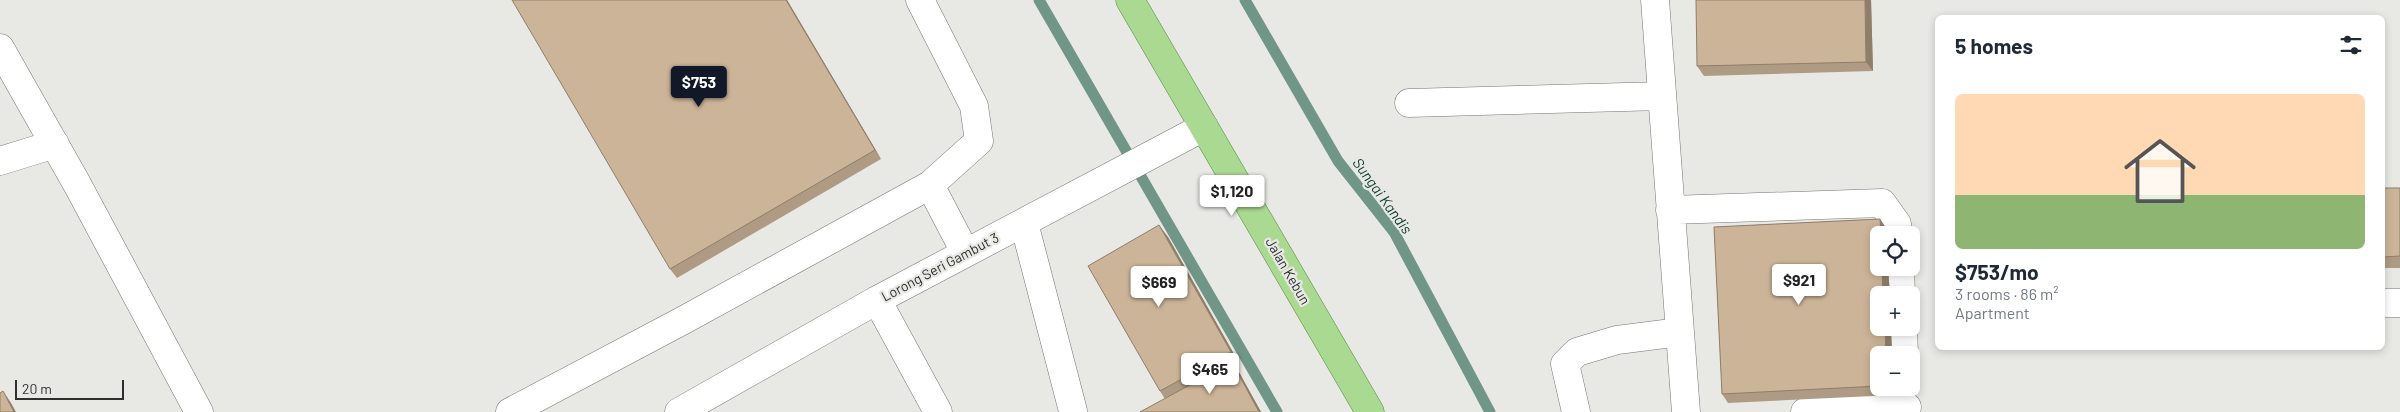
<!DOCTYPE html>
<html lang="en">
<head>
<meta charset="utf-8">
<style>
  :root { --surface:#fff; --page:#f6f6f7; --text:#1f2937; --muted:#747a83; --line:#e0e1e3; --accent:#111827 }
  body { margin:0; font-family:Barlow,sans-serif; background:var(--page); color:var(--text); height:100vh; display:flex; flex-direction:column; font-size:19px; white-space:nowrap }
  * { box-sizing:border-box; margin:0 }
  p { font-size:16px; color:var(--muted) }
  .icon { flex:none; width:28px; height:28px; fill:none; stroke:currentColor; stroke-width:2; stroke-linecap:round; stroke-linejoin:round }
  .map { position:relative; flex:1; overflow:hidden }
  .panel { position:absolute; left:1935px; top:15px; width:450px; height:335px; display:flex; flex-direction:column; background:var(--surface); border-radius:8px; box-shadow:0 2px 8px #0003 }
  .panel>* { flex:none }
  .fabs { position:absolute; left:1870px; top:226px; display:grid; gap:10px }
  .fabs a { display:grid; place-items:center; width:50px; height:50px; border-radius:8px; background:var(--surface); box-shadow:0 2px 8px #0003; font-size:25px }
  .scale { position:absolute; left:15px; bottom:12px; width:109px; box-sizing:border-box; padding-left:5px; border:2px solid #2e2e2d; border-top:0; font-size:14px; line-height:18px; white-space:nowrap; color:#2e2e2d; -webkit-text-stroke:4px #e8e8e5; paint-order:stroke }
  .price { position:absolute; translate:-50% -42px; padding:0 11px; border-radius:5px; background:#fff; color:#222; font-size:16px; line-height:32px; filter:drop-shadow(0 1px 2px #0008) }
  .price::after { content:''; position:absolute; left:50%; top:30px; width:15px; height:11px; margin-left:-8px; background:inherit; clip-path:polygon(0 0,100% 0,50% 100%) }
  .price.active { background:var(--accent); color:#fff }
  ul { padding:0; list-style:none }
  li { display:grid; align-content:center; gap:10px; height:265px; padding:0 20px }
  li+li { border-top:1px solid var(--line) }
  li span { display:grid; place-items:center; height:155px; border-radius:8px; color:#555 }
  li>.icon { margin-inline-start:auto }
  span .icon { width:90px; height:90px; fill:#fffc; stroke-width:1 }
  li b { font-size:21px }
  h2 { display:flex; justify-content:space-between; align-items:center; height:60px; padding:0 20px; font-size:21px }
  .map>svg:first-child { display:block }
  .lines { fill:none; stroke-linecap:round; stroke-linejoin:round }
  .stream { stroke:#709687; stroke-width:11 }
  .minor-casing { stroke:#747471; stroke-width:29 }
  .major-casing { stroke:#5a8c3e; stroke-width:29 }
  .minor { stroke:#fff; stroke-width:28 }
  .major { stroke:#aad991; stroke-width:28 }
  .wall { fill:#af9b83 }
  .shaded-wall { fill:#8f7e6a }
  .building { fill:#ccb498; stroke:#8f7e6a }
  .labels { text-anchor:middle; stroke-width:4.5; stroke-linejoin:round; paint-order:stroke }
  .street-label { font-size:14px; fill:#2e2e2d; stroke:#e8e8e5 }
  .water-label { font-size:15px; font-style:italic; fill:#0c4232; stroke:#e8e8e5 }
</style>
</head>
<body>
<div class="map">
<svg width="2400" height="412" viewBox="0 0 2400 412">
  <rect width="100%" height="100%" fill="#e8e8e5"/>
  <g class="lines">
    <!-- stream -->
    <path class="stream" d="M1039 0 1277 412
      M1245 0 1338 161 1394 232 1490 412"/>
    <!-- minor casing -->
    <g class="minor-casing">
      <path id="minor" d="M920 0 974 106 979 141 930 185 965 252
        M1655 0 1686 412
        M0 48 77 184 199 412
        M1409 103 1662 96
        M0 161 55 144
        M1670 210 1882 203 1897 224 1898 235
        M1024 223 1073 411
        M1900 268 1901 295
        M877 300 938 412
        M2382 303H2400
        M1903 328 1904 355
        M510 412 682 321 930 185
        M679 412 877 300 1204 127
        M1576 412 1565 364 1577 352 1617 340 1680 332
        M1805 412 1907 407"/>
    </g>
    <!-- major casing -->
    <g class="major-casing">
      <path id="major" d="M1130 0 1370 412"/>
    </g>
    <!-- minor -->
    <use href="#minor" class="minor"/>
    <!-- major -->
    <use href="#major" class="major"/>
  </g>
  <!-- wall -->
  <path class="wall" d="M787 0 881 159 677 278 670 269Z
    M1871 0 1873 71 1704 76 1697 66Z
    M2382 188H2400V268H2382Z
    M1880 219 1886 228 1887 235H1879V268H1888L1890 295H1879V328H1891L1892 355H1879V388H1894V395L1728 403 1722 394 1714 227Z
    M1168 237 1239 363 1234 366 1240 374 1261 412H1140L1165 399 1160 391Z"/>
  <!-- shaded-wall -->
  <path class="shaded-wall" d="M786 0H787L881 159 875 150Z
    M1865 0H1871L1873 71 1866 62Z
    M1880 219 1886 228 1887 235H1881Z
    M1159 225 1168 237 1239 363 1231 352Z
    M1882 268H1888L1890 295H1883Z
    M1885 328H1891L1892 355H1886Z
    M1232 362 1240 374 1261 412H1259Z
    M1889 388H1894V395Z
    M3 391 11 403 16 412H14Z"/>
  <!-- building -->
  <path class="building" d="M512 0H786L875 150 670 269Z
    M1696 0H1865L1866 62 1697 66Z
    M2382 188H2400V256L2382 257Z
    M1880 219 1881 235H1879V268H1882L1883 295H1879V328H1885L1886 355H1879V386L1722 394 1714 227Z
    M1159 225 1231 352 1160 391 1088 266Z
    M1232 362 1259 412H1140Z
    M3 391 14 412H0V393Z"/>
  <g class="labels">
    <!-- street labels -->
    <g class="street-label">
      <text transform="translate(940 267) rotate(-28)" y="5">Lorong Seri Gambut 3</text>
      <text transform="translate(1288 271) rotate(60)" y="5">Jalan Kebun</text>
    </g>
    <!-- water labels -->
    <g class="water-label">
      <text transform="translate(1382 196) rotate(54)" y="5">Sungai Kandis</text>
    </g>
  </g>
</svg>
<div class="fabs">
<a><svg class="icon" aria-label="locate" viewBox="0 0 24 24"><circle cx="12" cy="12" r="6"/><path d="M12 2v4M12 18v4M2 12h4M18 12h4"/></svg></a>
<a>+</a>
<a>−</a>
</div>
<div class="scale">20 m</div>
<b class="price active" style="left:699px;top:108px">$753</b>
<b class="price" style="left:1232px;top:217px">$1,120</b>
<b class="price" style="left:1799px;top:306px">$921</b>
<b class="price" style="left:1159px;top:308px">$669</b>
<b class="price" style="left:1210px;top:395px">$465</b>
<section class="panel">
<h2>5 homes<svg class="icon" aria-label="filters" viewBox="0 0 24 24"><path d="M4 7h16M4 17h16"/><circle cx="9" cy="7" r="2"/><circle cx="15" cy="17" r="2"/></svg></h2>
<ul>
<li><span style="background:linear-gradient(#ffd9b3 65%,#8fb573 0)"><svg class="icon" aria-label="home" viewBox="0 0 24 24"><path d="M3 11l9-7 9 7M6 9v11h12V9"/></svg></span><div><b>$753/mo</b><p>3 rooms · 86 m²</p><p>Apartment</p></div></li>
</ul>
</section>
</div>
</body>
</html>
